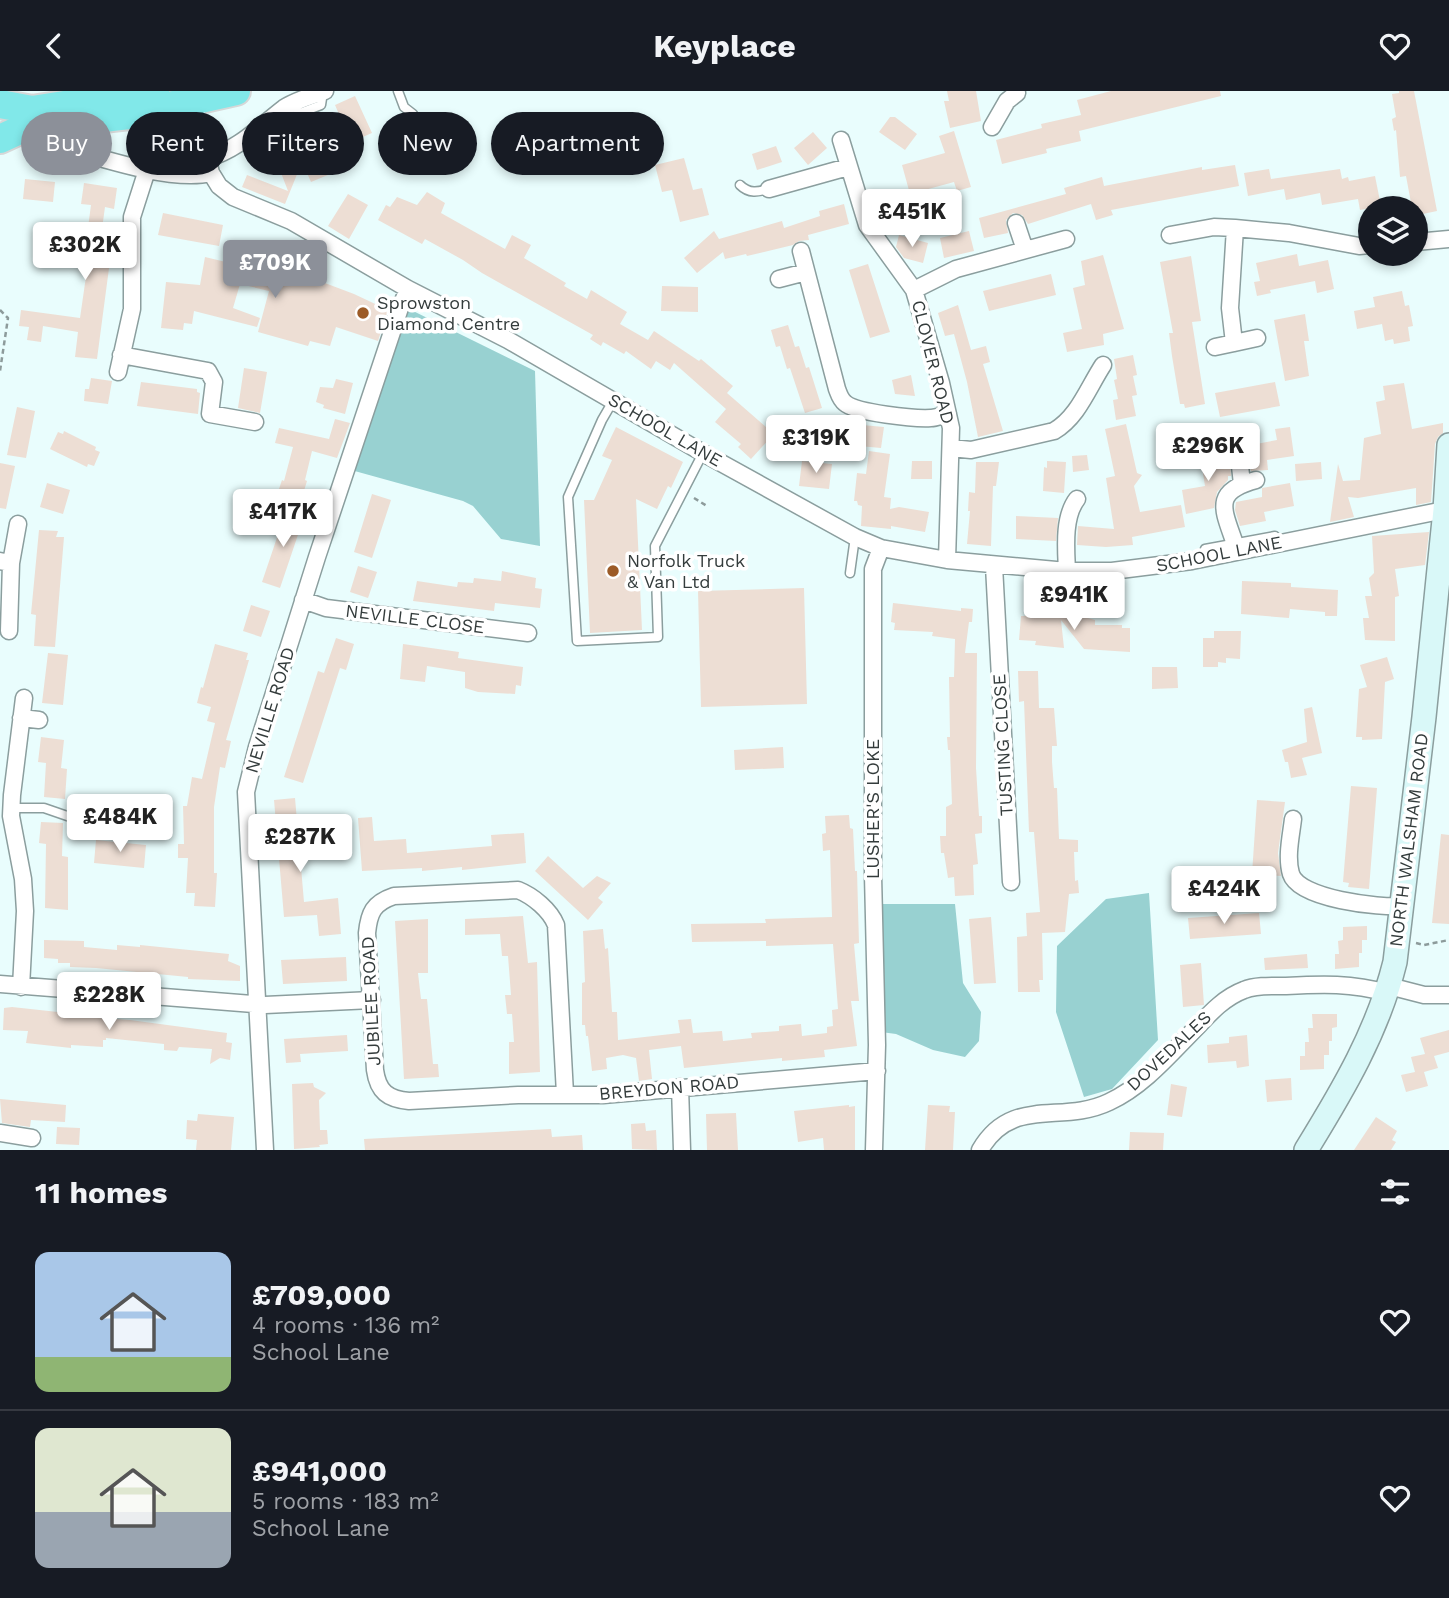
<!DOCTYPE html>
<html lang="en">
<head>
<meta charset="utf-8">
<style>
  :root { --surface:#171b24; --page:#20242c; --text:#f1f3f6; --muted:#9ea1a6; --line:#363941; --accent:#8c9099 }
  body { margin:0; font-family:"Work Sans",sans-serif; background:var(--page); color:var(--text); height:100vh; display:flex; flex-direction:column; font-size:26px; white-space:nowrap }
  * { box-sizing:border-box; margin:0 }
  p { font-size:23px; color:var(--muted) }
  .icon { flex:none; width:38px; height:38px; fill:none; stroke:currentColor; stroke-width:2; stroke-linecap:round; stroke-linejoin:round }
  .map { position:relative; height:1059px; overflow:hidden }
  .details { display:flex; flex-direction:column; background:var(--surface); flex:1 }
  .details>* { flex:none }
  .hud { position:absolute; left:21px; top:21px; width:700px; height:63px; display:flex; gap:14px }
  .fabs { position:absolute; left:1358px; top:105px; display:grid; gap:14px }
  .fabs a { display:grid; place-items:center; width:70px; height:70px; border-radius:50%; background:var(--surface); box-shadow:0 4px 10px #0003; font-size:35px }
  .price { position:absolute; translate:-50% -60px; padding:0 16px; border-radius:7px; background:#fff; color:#222; font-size:23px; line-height:46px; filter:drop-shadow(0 2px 4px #0008) }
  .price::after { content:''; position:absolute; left:50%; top:42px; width:21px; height:16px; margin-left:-10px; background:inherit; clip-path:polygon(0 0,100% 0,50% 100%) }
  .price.current { background:var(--accent); color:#fff }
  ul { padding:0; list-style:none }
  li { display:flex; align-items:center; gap:21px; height:175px; padding:0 35px }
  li+li { border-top:2px solid var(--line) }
  li span { display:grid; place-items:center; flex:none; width:196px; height:140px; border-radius:14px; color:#555 }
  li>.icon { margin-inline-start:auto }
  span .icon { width:84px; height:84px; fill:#fffc; stroke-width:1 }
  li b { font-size:30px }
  h2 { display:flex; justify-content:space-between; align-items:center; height:84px; padding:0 35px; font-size:30px }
  .pill { padding:0 24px; border-radius:32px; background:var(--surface); box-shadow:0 4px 10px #0003; font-size:24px; line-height:63px }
  .pill.current { background:var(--accent); color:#fff }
  header { display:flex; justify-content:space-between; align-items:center; height:91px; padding:0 35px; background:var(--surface); font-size:32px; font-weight:700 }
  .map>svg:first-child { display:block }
  .green { fill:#98d1d1 }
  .building { fill:#edded4 }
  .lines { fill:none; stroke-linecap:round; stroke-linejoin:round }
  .lane-casing { stroke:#8b9e9e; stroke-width:11 }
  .street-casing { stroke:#8b9e9e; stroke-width:19 }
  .secondary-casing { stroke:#8b9e9e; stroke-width:26 }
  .highway-casing { stroke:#d6d8d8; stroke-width:32 }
  .path { stroke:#8d9b9b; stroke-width:2.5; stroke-dasharray:5 3.5; stroke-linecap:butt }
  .lane { stroke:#fff; stroke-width:8 }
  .street { stroke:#fff; stroke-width:16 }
  .secondary { stroke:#d9f8f8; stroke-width:23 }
  .highway { stroke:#81e8e9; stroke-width:28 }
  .poi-dot { fill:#9c5b27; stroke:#fff; stroke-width:2.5 }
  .labels { text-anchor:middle; stroke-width:7; stroke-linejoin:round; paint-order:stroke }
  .poi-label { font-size:18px; fill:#343c3c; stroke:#fff; text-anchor:start }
  .street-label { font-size:18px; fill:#343c3c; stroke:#fff }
</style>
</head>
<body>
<header><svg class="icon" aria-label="back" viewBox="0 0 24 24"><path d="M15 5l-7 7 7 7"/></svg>Keyplace<svg class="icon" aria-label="heart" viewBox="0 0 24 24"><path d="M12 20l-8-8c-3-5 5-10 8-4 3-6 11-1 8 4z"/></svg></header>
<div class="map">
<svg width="1449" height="1059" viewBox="0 0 1449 1059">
  <rect width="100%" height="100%" fill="#e9fdfd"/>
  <!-- green -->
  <path class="green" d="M403 215 535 280 540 455 501 448 473 415 463 410 351 379Z
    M1149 802 1158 949 1112 998 1084 1006 1056 921 1057 855 1106 808Z
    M877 813H955L963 892 981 921 979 950 965 966 933 959 896 943 881 941Z"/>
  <!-- building -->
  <path class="building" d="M947 0H976L981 30 950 37 944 10H949Z
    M1111 0H1220L1221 5 1079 40 1081 50 1046 58 1047 62 1002 73 996 49 1042 37 1041 33 1081 24 1077 9Z
    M1399 0H1414L1437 120 1418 124 1416 117H1412L1406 85 1400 86 1396 39 1394 40 1392 28 1396 26 1392 3 1399 2Z
    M355 5 372 42 351 51 335 14Z
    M890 26H895L917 43 905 59 879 41Z
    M288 40 291 47 294 45 303 70 343 53 352 74 311 91 302 71 285 113 242 96 247 84 288 100 268 48Z
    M954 40 971 96 957 100 954 91 910 103 902 74 945 62 939 45Z
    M813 41 827 57 808 74 794 57Z
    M776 55 782 71 757 79 752 63Z
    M684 67 693 99 702 97 709 124 680 131 672 99 662 101 655 74Z
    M1235 74 1239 95 1111 119 1113 124 1096 129 1091 113 1028 133 1022 124 1013 122 1006 129 1008 142 984 147 979 127 1066 103 1064 97 1102 86 1104 95 1202 76V79Z
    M1269 78 1271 88 1340 78 1342 88 1348 86 1349 90 1375 85 1381 115 1360 119 1358 108 1322 114 1320 102 1286 109 1284 98 1248 105 1244 82Z
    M25 88 55 91 53 111 23 108Z
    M84 92 117 97 114 118 105 116 101 145 113 147 97 268 75 266 78 241 43 235 41 251 27 249 29 236 19 235 21 219 80 227 92 144H87L91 114 81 113Z
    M427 101 445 112 441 122 505 158 512 144 531 154 524 167 566 192 564 195 587 208 591 199 627 221 620 233 648 249 654 240 699 270 701 268 733 295 727 302 774 343 751 368 738 356 741 353 715 331 726 318 674 272 670 279 656 270 651 278 626 260 624 263 603 251 601 255 590 248 593 244 482 182 463 169 425 148 422 153 378 129 386 114 390 116 397 106 417 114Z
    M348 103 368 114 349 148 328 135Z
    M844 113 849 133 808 144 809 149 799 150 793 154 747 165 746 163 725 168 723 161 697 182 684 167 714 140 719 148 782 130 784 137 820 125 819 120Z
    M163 122 223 134 219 155 158 144Z
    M969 140 974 160 944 167 940 147Z
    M899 144 928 152 923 172 904 167 896 156Z
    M268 150 290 155 318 171 309 186 354 203 388 219 378 250 336 236 330 255 310 250 308 255 258 241 269 200 240 193 233 217 260 227 257 236 194 220 192 233 184 232 183 239 161 237 166 191 200 194 205 166 259 179Z
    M1297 163 1299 175 1328 169 1334 198 1317 202 1315 190 1270 199 1271 202 1257 205 1254 191 1260 190 1256 172Z
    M1103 164 1124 238 1103 243 1104 254 1067 261 1063 242 1082 238 1073 197 1085 194 1081 170Z
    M1191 165 1201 230 1192 231 1205 313 1185 317 1184 313H1180L1172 265 1169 242H1173L1160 171Z
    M868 173 890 241 870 247 849 179Z
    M1051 183 1056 204 989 220 983 200Z
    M662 195 698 196V221L661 220Z
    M1402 200 1405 215 1409 214 1413 235 1408 236 1410 250 1394 253 1393 248 1385 250 1382 233 1357 238 1354 220 1375 216 1373 206Z
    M958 214 971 259 986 255 990 271 983 273 1003 340 978 346 967 291 954 243 945 245 938 222Z
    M1305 223 1309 250H1304L1309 285 1285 290 1274 229Z
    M788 234 795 256 799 255 806 277 809 276 822 317 805 322 790 277 787 278 780 255 776 256 771 239Z
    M1133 264 1137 284 1133 285 1137 304 1132 305 1136 325 1116 329 1113 309 1118 308 1114 289 1117 288 1114 268Z
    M244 277 267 281 260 322 238 317Z
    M911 284 915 305 895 303 892 289Z
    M91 287 112 290 108 313 84 310 85 298H89Z
    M336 288 353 292 345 323 323 317 324 314 316 311 320 296 333 297Z
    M141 291 197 298V301L200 302 198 323 137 315Z
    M1275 291 1280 315 1220 326 1215 302Z
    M1404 292 1412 338 1443 332V342L1438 346 1435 353 1431 411 1416 414V397L1358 407 1348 406 1354 426 1330 431 1338 373 1343 390 1360 389 1364 347 1381 343 1376 311 1385 309 1383 295Z
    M17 316 35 320 26 367 7 364Z
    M335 328 350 332 337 367 312 360 305 389 307 390 299 416 281 411 283 406 277 404 282 389 284 390 293 356 275 352 279 337 329 348Z
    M1126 333 1137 382 1142 384 1134 395 1140 421 1181 414 1185 436 1132 446 1133 454 1106 456 1077 454 1078 435 1114 438 1106 387 1115 385 1105 338Z
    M862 334 884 336 881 357 859 355Z
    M616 336 683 371 671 397 668 395 657 418 636 408 642 539 590 542 584 409H594L612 369 602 365Z
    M1290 336 1294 365 1267 369 1268 379 1251 380 1248 368 1253 367 1251 354 1277 349 1275 338Z
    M64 340 96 356 95 359 100 361 94 375 88 373 87 376 50 358 58 341 63 343Z
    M869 360 890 363 884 406 891 407 890 418 899 416 929 421 925 441 891 435V438L861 435 862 415 858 414 857 410H854L857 382 866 383Z
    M1223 360 1225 372 1230 371 1231 385H1228V389L1217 401 1214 417 1186 423 1182 399 1205 395 1200 364Z
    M1087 364 1089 379 1073 381 1072 365Z
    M802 370 832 373 829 398 799 395Z
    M912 370H932V388H911Z
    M1047 370 1066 371 1064 402 1043 400 1044 376 1047 377Z
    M976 371H999L996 395H993L991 455 967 453 970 420H968L969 401 975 402Z
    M1321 371 1322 388 1296 390 1295 373Z
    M0 372 15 375 6 418 0 417Z
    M47 392 70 399 63 423 40 416Z
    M1290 392 1294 415 1264 421 1266 430 1240 435 1235 419 1236 411 1262 406V397Z
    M372 403 391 409 372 467 354 461Z
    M286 420 304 426 280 497 262 491Z
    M1016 425 1058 427 1056 450 1016 448Z
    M39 439 58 440 56 446H64L55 556 34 555 36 524 31 523Z
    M1429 441 1425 474 1395 478 1399 505 1395 506V550L1365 549 1363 527H1369L1365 505H1372L1369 487 1374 482 1372 445Z
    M358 475 377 481 368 507 350 501Z
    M502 480 536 487 535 497 542 498 540 517 495 512 494 520 413 510 417 490 457 496 458 491 473 492 474 487 501 490Z
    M1242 490 1291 492V496L1338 499 1337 525H1325V521L1290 518 1289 527 1241 523Z
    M804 497 807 613 701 616 698 500Z
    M893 512 961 520V517L973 518 972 531H969L965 562H977L976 677 979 725H982V742L975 743 978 773 973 774 974 804 955 805 954 786 948 787 944 762H941L940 745H946V716L952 713 950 659H948L947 646H950L949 586H954L955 548 932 545 933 541 894 539 895 532 891 531Z
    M251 514 270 520 261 546 243 540Z
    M1026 521 1088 527 1095 529V534H1122V537H1130V561L1084 558 1061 529 1064 557 1035 554 1036 550 1019 549 1021 525H1025Z
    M1214 540H1241L1240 568 1226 567V572L1218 571V576H1203V547H1214Z
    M336 547 354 553 346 579 340 577 303 692 284 686 318 580 324 582Z
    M215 553 248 562 246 569H249L226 649 231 650 225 677 220 676 214 716V782H217L215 816 194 815 195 802H186L188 767H178V753H184L183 715H187L192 686 202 688 215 632 207 630 211 616 197 612 201 596 203 597Z
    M403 553 459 561 458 567 523 576 521 595 516 594 515 603 478 601 465 597V581L427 575 425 591 400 588Z
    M48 562 68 564 63 614 42 612Z
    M1387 566 1394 588 1385 591 1382 648 1362 649V646H1356L1359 598 1367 596 1360 574Z
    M1152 576H1177L1178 597 1152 598Z
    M1018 580H1038L1039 617H1054L1057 655H1052V671L1054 697H1057L1059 748 1078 749V761H1074L1075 790 1078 789 1079 802 1069 803 1065 841 1042 842 1043 889H1039L1040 901H1018L1017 846 1027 845 1026 822 1040 821 1034 741H1029L1024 610 1019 611Z
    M1312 616 1322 662 1302 667 1307 684 1291 687 1288 671H1285L1282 659 1307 651 1304 618Z
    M41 646 64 649 61 677 67 678 65 708 44 706 46 672 38 671Z
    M783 656 784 677 735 679 734 659Z
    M1351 695 1377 697 1369 798 1348 796 1349 792 1343 791Z
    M295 707 304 811 338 807 341 843 319 845 317 824 284 826 274 709Z
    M1257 709 1285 711 1278 762 1281 785 1252 783Z
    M849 724 850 737 853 738 855 780H857L859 852 854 853 859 910H851L857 955 824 959 825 966 782 970V967L684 977 681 955 649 959 652 988 639 990 636 967 623 964 606 967 607 978 592 980 588 945H586L585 934H582V892L585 891 583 840 603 838 605 858 608 857 612 921H617L618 949 680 942 678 929 691 928 693 942 722 940 723 950 752 947 751 942 779 940V935L801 933 802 945 827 942V936L833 935 832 919 838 918 833 853 766 855V850L692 851 691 833 766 832 765 828 832 826 830 759 823 760 822 743 826 742 825 725Z
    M372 726 374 750 406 748 407 762 492 755 491 744 524 742 526 772 462 779V776L422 780V777L362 780 358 727Z
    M41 731 63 732 62 765 68 766V819L45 817 46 753 39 752Z
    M1441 743 1449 744V833L1432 832Z
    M96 749 146 754 144 777 94 772Z
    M548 765 583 797 597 785 611 792 598 807 603 811 588 829 535 780Z
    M1259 822 1261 843 1190 848 1188 827Z
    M523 825 528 872 537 871 540 981 509 983V951H514L512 923H507L505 904H511L508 865H502L500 843 465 844V828Z
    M991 826 996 892 974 893 969 828Z
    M428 828V882H418L421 908H427L433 973H438L439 986 404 988 395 830Z
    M1367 835V849H1362V862H1359V876L1335 878V863H1339L1338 850 1343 849V836Z
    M44 849 84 850V856L117 859V854L140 856V854L229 863 228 870 240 875V890L188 888V886L96 877 70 876V872H58V868L44 867Z
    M1307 863 1308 877 1265 879 1264 867Z
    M346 866 347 890 283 893 281 869Z
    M1201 872 1204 914 1183 916 1180 874Z
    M12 916 67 922V925L130 929 227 942 226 951 232 952 230 969 220 967 210 973 212 958 179 956 177 960 164 959V953L106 947V949H103V956L71 954V957L26 952 28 940 3 939 4 917Z
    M1312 923H1337V936L1332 937V950H1329V964H1324V978L1300 979V965H1305V951H1309L1308 937H1313Z
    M1449 939V961L1434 965 1438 977 1424 981 1428 995 1406 1001 1401 984 1415 981 1411 966 1425 963 1420 947Z
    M347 944 348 960 300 963 301 971 286 972 284 948Z
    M1247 944 1249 975 1237 977 1236 970 1208 972 1207 954 1229 952V946Z
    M1291 987 1292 1009 1267 1011 1265 989Z
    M313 992 314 996 326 1002 319 1009 320 1039H327L328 1053 319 1054 320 1056 294 1058 292 993Z
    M1171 993 1187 996 1182 1026 1167 1024Z
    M0 1008 66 1014 65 1031 31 1029 30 1036 2 1032Z
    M849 1014V1016L855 1015V1059H824L823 1047 798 1051 794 1020Z
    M928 1014 950 1015 949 1021H955L953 1059H925Z
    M736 1022 738 1059H707L706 1023Z
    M198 1023 234 1026 231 1059H196L197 1049 186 1048 187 1029 197 1030Z
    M1376 1026 1397 1040 1392 1049 1396 1051 1391 1059H1354Z
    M645 1032 646 1040 656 1039 657 1059 632 1058 631 1033Z
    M57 1036 80 1037 79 1054 56 1053Z
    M551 1038 552 1046 582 1044 583 1059H365L364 1048Z
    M1130 1041 1164 1042 1163 1059H1129Z"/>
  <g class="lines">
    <!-- lane casing -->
    <g class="lane-casing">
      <path id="lane" d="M398 0 404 16 413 23
        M291 13 300 22 321 14 323 1
        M740 94C749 103 758 101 769 98
        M613 310 602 329 568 406 577 550 658 546 655 455 703 362
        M1202 468 1205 458 1275 445 1281 452
        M850 482 855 446
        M12 717H44L102 737"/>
    </g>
    <!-- street casing -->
    <g class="street-casing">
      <path id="street" d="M194 11 211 82 219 95 233 106 291 130 408 198 508 249 703 362 855 446 881 457 947 469 1067 480H1112L1192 470 1449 418
        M992 36 1007 10 1017 2
        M841 49 867 134 914 199 941 292 951 337 947 469
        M45 51C89 63 168 92 211 82
        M206 68C239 58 258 37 284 17 296 9 312 5 325 0
        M769 98 848 76
        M1016 132 1025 159
        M1235 137 1230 217 1234 252 1257 247
        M1170 144 1214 136 1235 137 1289 142 1359 155 1370 154
        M1416 151 1449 148
        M801 160 837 298C839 303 840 308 845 312 856 322 915 328 931 327 937 327 942 324 948 323
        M779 188 806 181
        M914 199 956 178 1066 148
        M1215 256 1234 252
        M121 264 208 280 214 291 210 323 255 331
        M118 281 132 218V126L147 79
        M951 357 971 359 1054 340C1078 326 1088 297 1103 274
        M1240 375 1242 393
        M1235 453C1223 418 1212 401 1256 389
        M0 470 11 472 9 540
        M11 472 18 433
        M994 475 1011 791
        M1067 480C1066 458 1063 426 1077 408
        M303 509 326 517 528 542
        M21 627 39 629
        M1293 728C1291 745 1286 766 1291 783 1299 808 1379 817 1403 815
        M0 893 265 914 372 909
        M1389 895 1424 904H1449
        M21 896 25 820 23 788 11 725 12 704 24 607
        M680 996 682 1059
        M565 1003 556 834C550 819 533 805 518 799L394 805C373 812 369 822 367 842L375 979C378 1001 388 1008 409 1010L518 1004H603L877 980
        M0 1042 32 1047
        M265 1059 246 701 257 656 317 466 400 217 408 198
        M874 1059 877 954 873 784V478L881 457
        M980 1059C1012 1004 1061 1034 1109 1011 1144 995 1171 962 1198 935 1211 921 1225 906 1244 899 1256 894 1273 895 1286 895 1322 893 1352 892 1387 902"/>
    </g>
    <!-- secondary casing -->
    <g class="secondary-casing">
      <path id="secondary" d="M1306 1059C1343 999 1378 940 1395 871L1424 626 1445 419 1449 354"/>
    </g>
    <!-- highway casing -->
    <g class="highway-casing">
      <path id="highway" d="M0 13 32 19 155 0
        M0 48 26 36 129 24 236 0"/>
    </g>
    <!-- path -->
    <path class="path" d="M130 59 132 45
      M0 219 8 227 0 280
      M694 407 707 415
      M1416 852 1424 854 1449 849"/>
    <!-- lane -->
    <use href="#lane" class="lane"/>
    <!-- street -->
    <use href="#street" class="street"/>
    <!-- secondary -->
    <use href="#secondary" class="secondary"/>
    <!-- highway -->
    <use href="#highway" class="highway"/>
  </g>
  <!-- markers -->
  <g class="poi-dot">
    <circle cx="363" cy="222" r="7"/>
    <circle cx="613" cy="480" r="7"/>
  </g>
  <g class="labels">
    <!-- poi labels -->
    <g class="poi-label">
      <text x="377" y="218">Sprowston<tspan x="377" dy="21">Diamond Centre</tspan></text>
      <text x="627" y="476">Norfolk Truck<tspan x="627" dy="21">&amp; Van Ltd</tspan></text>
    </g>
    <!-- street labels -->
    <g class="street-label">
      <text transform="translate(933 271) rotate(76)" y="6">CLOVER ROAD</text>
      <text transform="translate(665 339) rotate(30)" y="6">SCHOOL LANE</text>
      <text transform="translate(1219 463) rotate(-11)" y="6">SCHOOL LANE</text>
      <text transform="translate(415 528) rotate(7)" y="6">NEVILLE CLOSE</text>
      <text transform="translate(270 619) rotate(-73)" y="6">NEVILLE ROAD</text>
      <text transform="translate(1003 654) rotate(-93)" y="6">TUSTING CLOSE</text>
      <text transform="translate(873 718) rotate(-90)" y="6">LUSHER'S LOKE</text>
      <text transform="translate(1409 749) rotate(-83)" y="6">NORTH WALSHAM ROAD</text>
      <text transform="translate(371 910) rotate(-93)" y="6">JUBILEE ROAD</text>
      <text transform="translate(1169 960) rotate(-43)" y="6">DOVEDALES</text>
      <text transform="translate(669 997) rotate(-5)" y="6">BREYDON ROAD</text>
    </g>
  </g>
</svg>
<div class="fabs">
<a><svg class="icon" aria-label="layers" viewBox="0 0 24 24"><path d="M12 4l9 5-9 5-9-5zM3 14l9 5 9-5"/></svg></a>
</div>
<b class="price" style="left:912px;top:158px">£451K</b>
<b class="price" style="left:85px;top:191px">£302K</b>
<b class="price current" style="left:275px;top:209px">£709K</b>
<b class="price" style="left:816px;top:384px">£319K</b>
<b class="price" style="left:1208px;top:392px">£296K</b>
<b class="price" style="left:283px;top:458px">£417K</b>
<b class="price" style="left:1074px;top:541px">£941K</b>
<b class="price" style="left:120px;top:763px">£484K</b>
<b class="price" style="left:300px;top:783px">£287K</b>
<b class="price" style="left:1224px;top:835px">£424K</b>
<b class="price" style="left:109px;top:941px">£228K</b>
<div class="hud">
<a class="pill current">Buy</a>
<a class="pill">Rent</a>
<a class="pill">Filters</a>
<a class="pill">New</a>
<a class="pill">Apartment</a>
</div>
</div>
<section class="details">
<h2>11 homes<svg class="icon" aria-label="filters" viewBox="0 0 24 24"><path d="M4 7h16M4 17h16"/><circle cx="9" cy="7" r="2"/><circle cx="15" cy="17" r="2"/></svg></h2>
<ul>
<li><span style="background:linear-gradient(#a9c7e8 75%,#8fb573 0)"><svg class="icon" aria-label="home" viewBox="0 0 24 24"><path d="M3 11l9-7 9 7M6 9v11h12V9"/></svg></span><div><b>£709,000</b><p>4 rooms · 136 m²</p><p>School Lane</p></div><svg class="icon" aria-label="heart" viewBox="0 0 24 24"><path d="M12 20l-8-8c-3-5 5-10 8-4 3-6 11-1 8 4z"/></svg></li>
<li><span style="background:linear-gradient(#dfe7d0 60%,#9aa5b1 0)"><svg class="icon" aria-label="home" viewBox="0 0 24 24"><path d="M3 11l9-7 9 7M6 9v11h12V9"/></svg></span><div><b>£941,000</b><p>5 rooms · 183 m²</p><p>School Lane</p></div><svg class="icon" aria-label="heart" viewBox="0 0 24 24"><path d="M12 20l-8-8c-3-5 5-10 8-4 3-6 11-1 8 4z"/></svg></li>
</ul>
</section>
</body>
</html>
